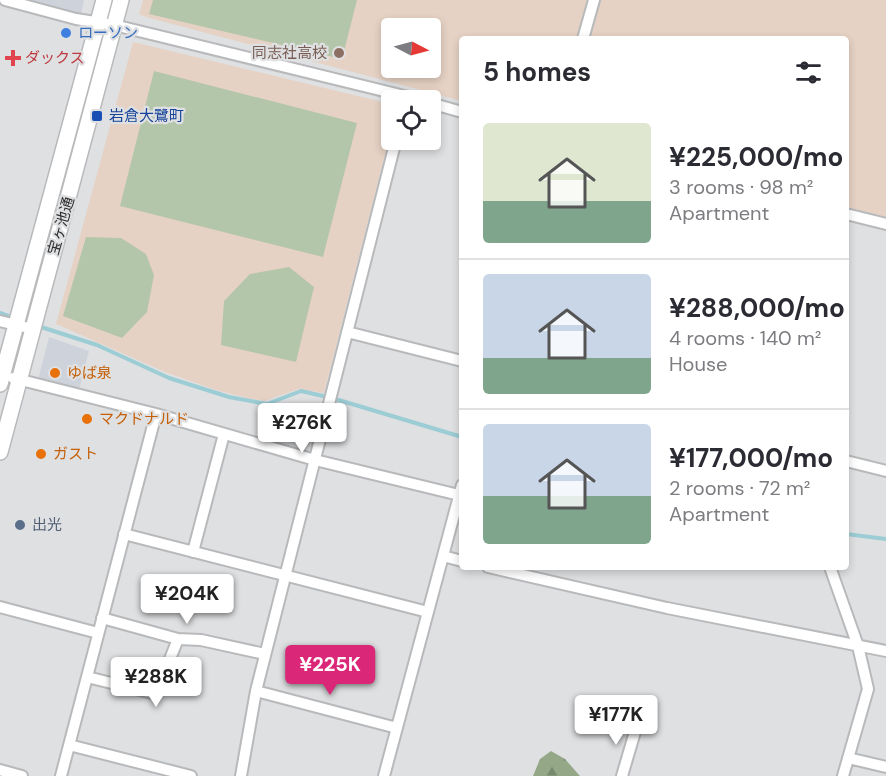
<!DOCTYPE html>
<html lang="en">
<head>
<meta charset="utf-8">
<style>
  :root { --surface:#fff; --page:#f2f2f3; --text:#2b2b33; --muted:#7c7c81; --line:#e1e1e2; --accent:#db2777 }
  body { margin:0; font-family:"DM Sans","Noto Sans JP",sans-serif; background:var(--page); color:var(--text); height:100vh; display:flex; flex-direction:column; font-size:22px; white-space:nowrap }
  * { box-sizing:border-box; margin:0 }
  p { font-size:20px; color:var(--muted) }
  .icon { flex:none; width:33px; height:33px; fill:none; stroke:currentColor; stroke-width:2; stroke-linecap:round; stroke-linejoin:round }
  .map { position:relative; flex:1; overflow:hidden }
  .sheet { position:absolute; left:459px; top:36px; width:390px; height:534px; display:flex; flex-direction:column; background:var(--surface); border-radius:6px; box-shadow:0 3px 9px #0003 }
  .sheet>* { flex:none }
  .needle { width:39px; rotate:96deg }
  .fabs { position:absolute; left:381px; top:18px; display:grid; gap:12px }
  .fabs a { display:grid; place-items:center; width:60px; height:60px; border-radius:6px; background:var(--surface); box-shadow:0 3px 9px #0003; font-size:30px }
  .price { position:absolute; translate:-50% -51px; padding:0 14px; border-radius:6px; background:#fff; color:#222; font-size:20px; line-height:39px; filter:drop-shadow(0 2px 3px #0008) }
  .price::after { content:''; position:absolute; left:50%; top:36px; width:18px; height:14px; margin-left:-9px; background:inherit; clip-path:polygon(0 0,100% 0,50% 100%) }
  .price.on { background:var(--accent); color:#fff }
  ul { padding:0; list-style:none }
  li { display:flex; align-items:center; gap:18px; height:150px; padding:0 24px }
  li+li { border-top:2px solid var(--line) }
  li span { display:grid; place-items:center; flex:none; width:168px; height:120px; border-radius:6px; color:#555 }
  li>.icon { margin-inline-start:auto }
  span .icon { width:72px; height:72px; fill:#fffc; stroke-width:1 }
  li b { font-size:26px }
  h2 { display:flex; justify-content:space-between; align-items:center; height:72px; padding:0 24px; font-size:26px }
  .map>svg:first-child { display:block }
  .built { fill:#ced3db }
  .education { fill:#e6d2c4; fill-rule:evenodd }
  .forest { fill:url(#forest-firs) }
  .pitch { fill:#b4c6a9 }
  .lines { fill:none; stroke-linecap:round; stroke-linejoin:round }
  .stream { stroke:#9cccd4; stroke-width:4 }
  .street-casing { stroke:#b8b9bb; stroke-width:14 }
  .secondary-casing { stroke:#b8b9bb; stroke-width:18 }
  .street { stroke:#fff; stroke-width:10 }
  .secondary { stroke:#fff; stroke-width:15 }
  .shop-dot { fill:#3f7fe0; stroke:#dfe0e2; stroke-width:2 }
  .education-dot { fill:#8d6e63; stroke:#dfe0e2; stroke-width:2 }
  .health-dot { fill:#e0444e; stroke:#dfe0e2; stroke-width:2 }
  .transit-dot { fill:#1a4fb4; stroke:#dfe0e2; stroke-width:2 }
  .food-dot { fill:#e8710a; stroke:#dfe0e2; stroke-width:2 }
  .service-dot { fill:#5c6f8a; stroke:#dfe0e2; stroke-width:2 }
  .labels { text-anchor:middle; stroke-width:4.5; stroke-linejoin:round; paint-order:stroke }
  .shop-label { font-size:15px; fill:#366cbe; stroke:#dfe0e2; text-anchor:start }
  .education-label { font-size:15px; fill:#785e54; stroke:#dfe0e2; text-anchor:end }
  .health-label { font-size:15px; fill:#be3a42; stroke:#dfe0e2; text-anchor:start }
  .transit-label { font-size:15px; fill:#164399; stroke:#dfe0e2; text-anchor:start }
  .street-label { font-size:15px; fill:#2c2c2d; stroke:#dfe0e2 }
  .food-label { font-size:15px; fill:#c56008; stroke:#dfe0e2; text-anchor:start }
  .service-label { font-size:15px; fill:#4e5e75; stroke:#dfe0e2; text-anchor:start }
</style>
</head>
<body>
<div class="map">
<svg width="886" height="776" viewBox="0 0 886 776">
  <defs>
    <pattern id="forest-firs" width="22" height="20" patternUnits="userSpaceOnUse" patternTransform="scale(1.5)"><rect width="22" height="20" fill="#94a887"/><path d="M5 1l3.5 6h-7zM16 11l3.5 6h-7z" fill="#79896f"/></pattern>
  </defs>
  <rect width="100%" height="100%" fill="#dfe0e2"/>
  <!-- built -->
  <path class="built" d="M29 0H84L81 15Z
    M49 337 89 351 79 390 38 380Z"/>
  <!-- education -->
  <path class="education" d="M143 0H886V217L846 207V39H462V101L146 17 139 14ZM392 28H430V68H392Z
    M133 42 391 104V131L324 393 299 389 264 401 247 398 216 390 165 372 56 324Z"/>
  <!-- forest -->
  <path class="forest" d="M551 751 565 759 580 776H533L540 759Z"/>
  <!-- pitch -->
  <path class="pitch" d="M153 0H357L342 59 149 14Z
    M154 71 357 123 323 257 120 206Z
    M86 237 121 238 146 254 154 275 147 312 122 338 63 316Z
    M289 267 314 287 296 362 221 345 224 301 250 274Z"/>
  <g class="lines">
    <!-- stream -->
    <path class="stream" d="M0 313 14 318
      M38 326 97 345 169 378 229 397 267 404 301 391 332 398 462 437
      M846 534 886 539"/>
    <!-- street casing -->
    <g class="street-casing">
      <path id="street" d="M5 0 76 19 114 25 421 100
        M583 39 594 0
        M430 103 462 112
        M846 214 886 224
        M0 321 33 329
        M347 332 462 361
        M13 378 156 414 315 460 459 495
        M846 461 886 471
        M124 534 428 612
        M193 552 224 434
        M443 556 462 561
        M488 567 667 608 886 651
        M830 567 858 646 868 689 843 776
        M0 607 98 633
        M102 618 178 639 201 640 265 654
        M87 677 156 694 178 639
        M256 691 397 728
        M69 745 191 776
        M848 758 886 767
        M0 770 22 776
        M61 776 156 414
        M241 776 256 691 396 140
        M384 776 462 485
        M622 776 637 725"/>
    </g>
    <!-- secondary casing -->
    <g class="secondary-casing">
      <path id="secondary" d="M0 384 104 0
        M0 452 121 0"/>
    </g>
    <!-- street -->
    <use href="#street" class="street"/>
    <!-- secondary -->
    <use href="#secondary" class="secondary"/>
  </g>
  <!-- markers -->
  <circle class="shop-dot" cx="66" cy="33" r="6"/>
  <circle class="education-dot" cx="339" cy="53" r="6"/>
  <path class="health-dot" d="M10 49h6v6h6v6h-6v6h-6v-6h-6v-6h6z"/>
  <rect class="transit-dot" x="91" y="110" width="12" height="12" rx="3"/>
  <g class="food-dot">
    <circle cx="55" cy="373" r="6"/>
    <circle cx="87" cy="419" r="6"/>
    <circle cx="41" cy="454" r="6"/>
  </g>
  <circle class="service-dot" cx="20" cy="525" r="6"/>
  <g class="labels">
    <!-- shop labels -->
    <g class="shop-label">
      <text x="78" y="38">ローソン</text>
    </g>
    <!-- education labels -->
    <g class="education-label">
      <text x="327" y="58">同志社高校</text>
    </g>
    <!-- health labels -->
    <g class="health-label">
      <text x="25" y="63">ダックス</text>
    </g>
    <!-- transit labels -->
    <g class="transit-label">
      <text x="109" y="121">岩倉大鷺町</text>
    </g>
    <!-- street labels -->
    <g class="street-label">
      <text transform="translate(61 226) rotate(-74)" y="5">宝ヶ池通</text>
    </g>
    <!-- food labels -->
    <g class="food-label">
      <text x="67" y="378">ゆば泉</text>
      <text x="99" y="424">マクドナルド</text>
      <text x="53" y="459">ガスト</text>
    </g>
    <!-- service labels -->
    <g class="service-label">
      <text x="32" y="530">出光</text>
    </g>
  </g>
</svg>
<div class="fabs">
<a><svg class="needle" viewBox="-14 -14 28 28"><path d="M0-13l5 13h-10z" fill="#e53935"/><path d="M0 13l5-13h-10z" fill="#7c7c81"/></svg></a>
<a><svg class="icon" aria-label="locate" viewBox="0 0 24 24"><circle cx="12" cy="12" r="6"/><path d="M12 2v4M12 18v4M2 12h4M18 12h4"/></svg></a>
</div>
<b class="price" style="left:302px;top:454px">¥276K</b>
<b class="price" style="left:187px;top:625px">¥204K</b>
<b class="price on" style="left:330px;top:696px">¥225K</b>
<b class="price" style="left:156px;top:708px">¥288K</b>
<b class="price" style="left:616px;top:746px">¥177K</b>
<section class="sheet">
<h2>5 homes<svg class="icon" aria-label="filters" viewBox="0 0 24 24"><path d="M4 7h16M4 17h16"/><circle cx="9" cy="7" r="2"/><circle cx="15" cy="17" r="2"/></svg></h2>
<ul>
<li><span style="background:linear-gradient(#dfe7d0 65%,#7fa58c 0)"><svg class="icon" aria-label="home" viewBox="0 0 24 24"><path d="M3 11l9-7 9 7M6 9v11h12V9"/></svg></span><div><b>¥225,000/mo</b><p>3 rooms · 98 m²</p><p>Apartment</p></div></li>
<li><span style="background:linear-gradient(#c9d6e8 70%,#7fa58c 0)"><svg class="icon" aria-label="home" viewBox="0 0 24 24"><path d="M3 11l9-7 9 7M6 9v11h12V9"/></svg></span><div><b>¥288,000/mo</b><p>4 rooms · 140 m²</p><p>House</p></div></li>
<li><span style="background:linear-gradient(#c9d6e8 60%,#7fa58c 0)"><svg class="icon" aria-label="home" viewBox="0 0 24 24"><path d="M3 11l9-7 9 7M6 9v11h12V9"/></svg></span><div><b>¥177,000/mo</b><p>2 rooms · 72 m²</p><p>Apartment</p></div></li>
</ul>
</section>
</div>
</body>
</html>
